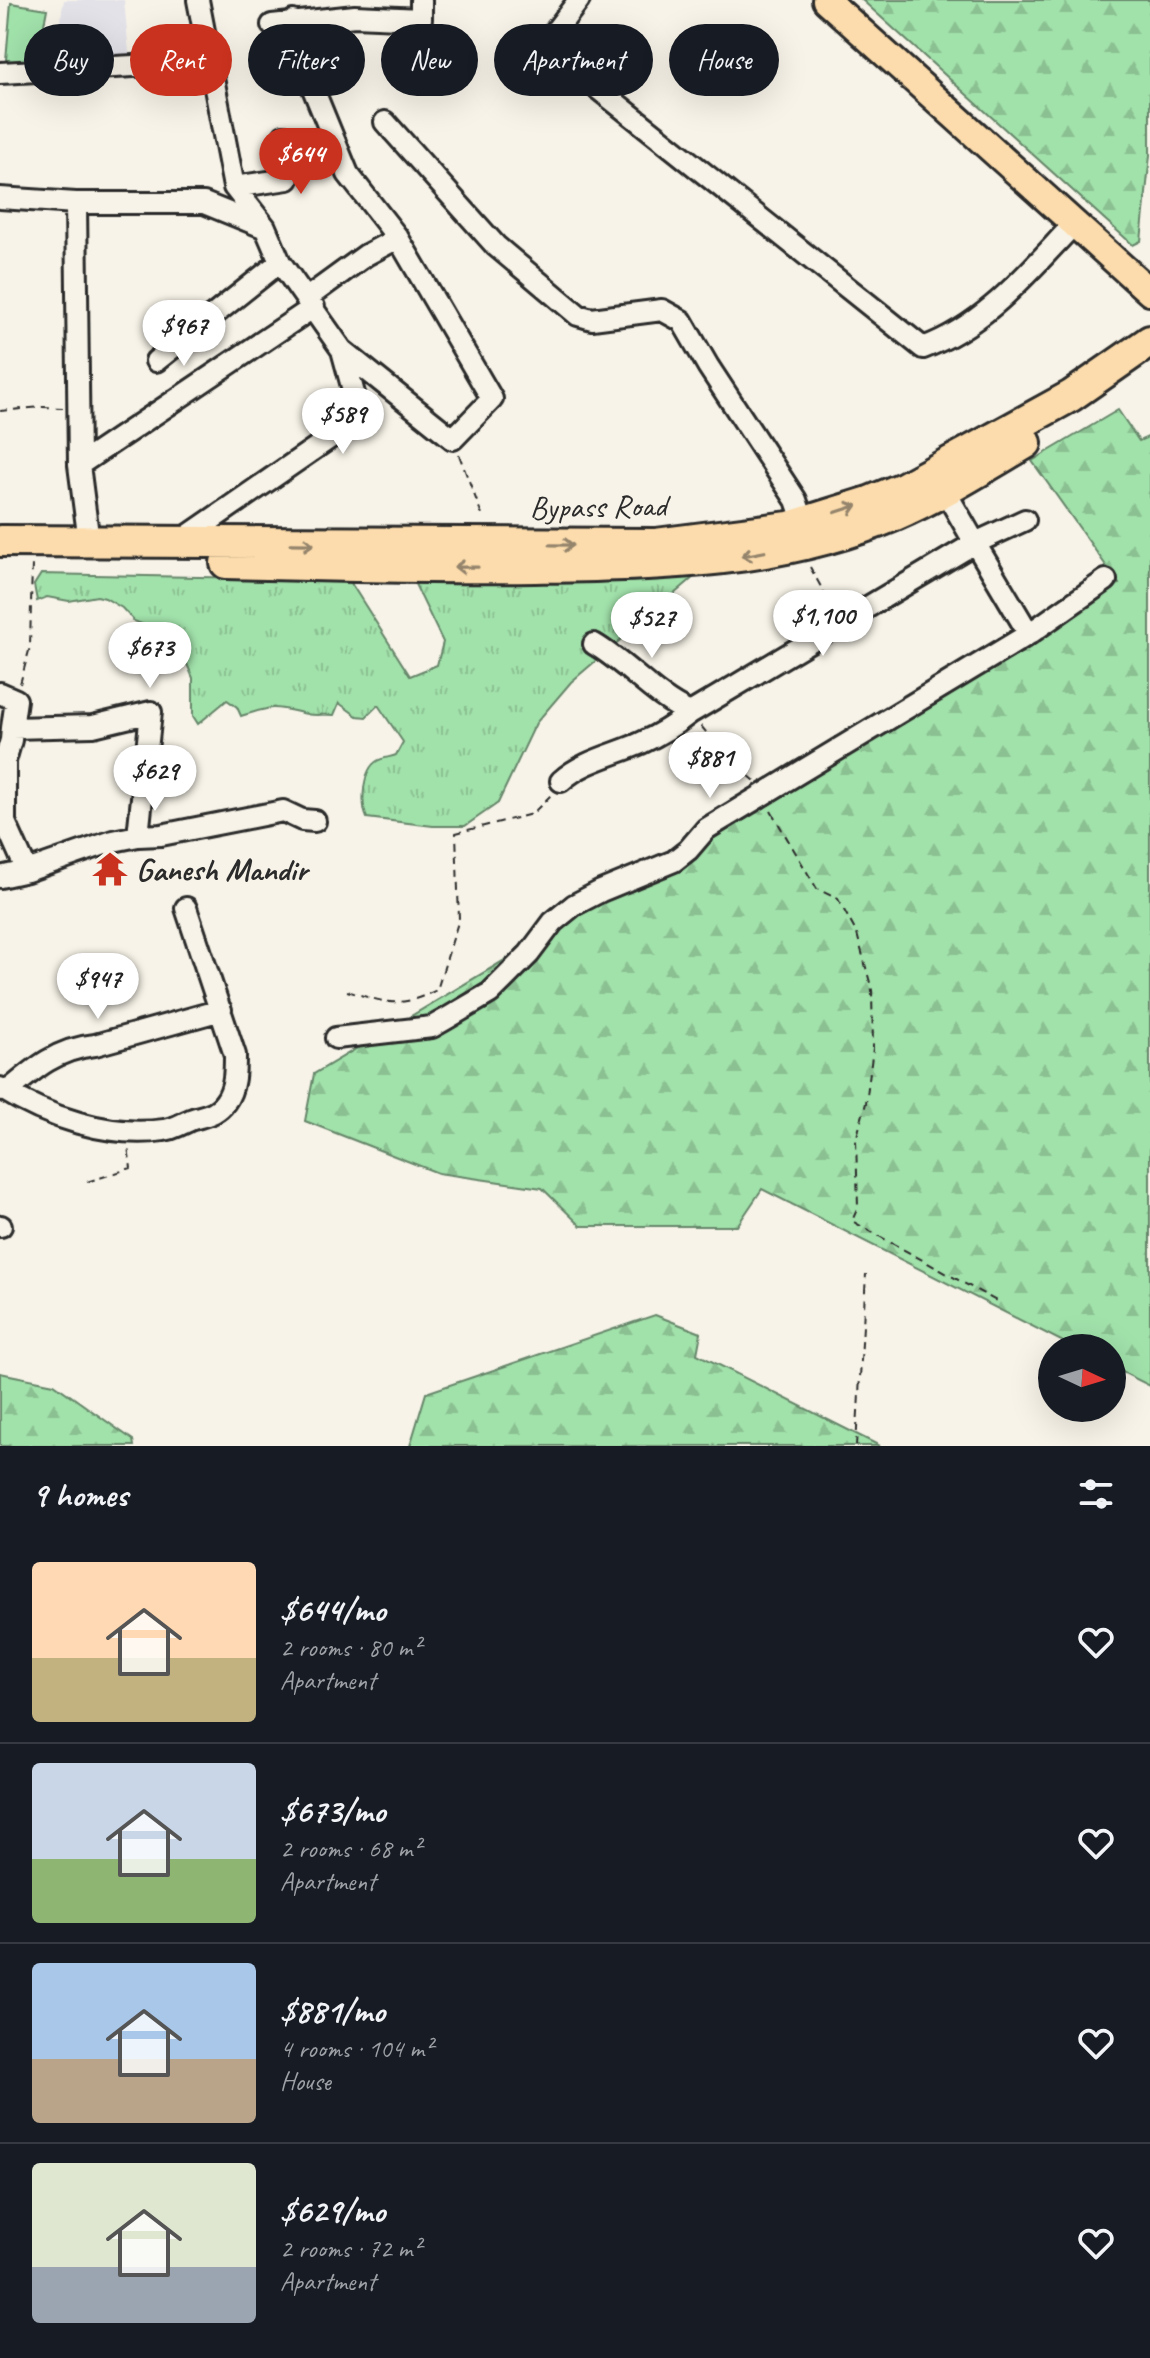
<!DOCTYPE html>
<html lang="en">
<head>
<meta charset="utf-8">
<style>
  :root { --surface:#171b24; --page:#20242c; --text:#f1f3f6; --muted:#9ea1a6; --line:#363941; --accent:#c8321e }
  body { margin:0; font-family:Caveat,sans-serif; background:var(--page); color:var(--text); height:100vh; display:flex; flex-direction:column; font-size:30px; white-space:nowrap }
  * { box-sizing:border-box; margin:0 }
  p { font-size:26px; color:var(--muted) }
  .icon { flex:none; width:44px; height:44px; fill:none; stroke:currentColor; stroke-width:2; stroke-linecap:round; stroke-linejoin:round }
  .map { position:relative; height:1446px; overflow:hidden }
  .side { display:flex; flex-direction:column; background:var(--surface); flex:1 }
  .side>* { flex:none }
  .banner { position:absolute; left:24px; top:24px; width:1102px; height:72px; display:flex; gap:16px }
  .needle { width:52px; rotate:94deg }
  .fabs { position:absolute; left:1038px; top:1334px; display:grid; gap:16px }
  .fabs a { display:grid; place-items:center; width:88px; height:88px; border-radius:50%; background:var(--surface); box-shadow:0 8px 32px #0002; font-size:40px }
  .price { position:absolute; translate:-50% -68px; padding:0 18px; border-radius:28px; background:#fff; color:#222; font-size:26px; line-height:52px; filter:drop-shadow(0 2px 4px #0008) }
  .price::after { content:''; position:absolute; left:50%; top:48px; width:24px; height:18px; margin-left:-12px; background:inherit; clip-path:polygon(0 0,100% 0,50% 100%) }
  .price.active { background:var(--accent); color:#fff }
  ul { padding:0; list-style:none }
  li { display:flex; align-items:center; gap:24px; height:200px; padding:0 32px }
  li+li { border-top:2px solid var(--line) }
  li span { display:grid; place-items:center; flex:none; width:224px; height:160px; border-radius:8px; color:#555 }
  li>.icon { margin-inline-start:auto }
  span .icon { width:96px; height:96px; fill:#fffc; stroke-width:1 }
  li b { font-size:34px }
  h2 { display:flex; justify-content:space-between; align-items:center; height:96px; padding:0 32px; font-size:34px }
  .pill { padding:0 28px; border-radius:36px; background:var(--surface); box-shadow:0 8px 32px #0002; font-size:28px; line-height:72px }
  .pill.active { background:var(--accent); color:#fff }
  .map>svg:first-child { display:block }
  .built { fill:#e3e2e9 }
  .grass { fill:url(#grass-tufts); stroke:#66866a; stroke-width:2 }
  .forest { fill:url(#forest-firs); stroke:#66866a; stroke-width:2 }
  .garden { fill:#a1e1aa; stroke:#66866a; stroke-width:2 }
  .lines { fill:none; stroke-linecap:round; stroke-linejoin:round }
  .minor-casing { stroke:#2b2b2b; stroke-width:26 }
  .major-casing { stroke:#2b2b2b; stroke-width:32 }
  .highway-casing { stroke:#2b2b2b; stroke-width:36 }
  .path { stroke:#2b2b2b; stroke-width:2; stroke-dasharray:8 6; stroke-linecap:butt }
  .minor { stroke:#f7f3e8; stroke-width:20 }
  .major { stroke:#fcdcac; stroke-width:26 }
  .highway { stroke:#fcdcac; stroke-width:30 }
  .oneway { stroke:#94846c }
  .labels { text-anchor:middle; stroke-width:6; stroke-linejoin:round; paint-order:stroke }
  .street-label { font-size:32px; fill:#2b2b2b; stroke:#f7f3e8 }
  .poi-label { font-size:32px; font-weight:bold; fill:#2b2b2b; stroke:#f7f3e8; text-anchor:start }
</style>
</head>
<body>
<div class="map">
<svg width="1150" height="1446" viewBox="0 0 1150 1446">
  <defs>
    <pattern id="grass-tufts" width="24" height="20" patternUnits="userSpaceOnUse" patternTransform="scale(2)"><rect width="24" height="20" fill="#a1e1aa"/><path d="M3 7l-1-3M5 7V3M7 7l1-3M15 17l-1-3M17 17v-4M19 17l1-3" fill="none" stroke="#8bc192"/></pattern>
    <pattern id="forest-firs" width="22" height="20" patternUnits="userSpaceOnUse" patternTransform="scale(2)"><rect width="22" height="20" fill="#a1e1aa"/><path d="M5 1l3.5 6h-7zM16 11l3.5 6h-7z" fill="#8bc192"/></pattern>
  </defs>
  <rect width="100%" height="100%" fill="#f7f3e8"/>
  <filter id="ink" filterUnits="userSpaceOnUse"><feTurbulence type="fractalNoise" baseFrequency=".0125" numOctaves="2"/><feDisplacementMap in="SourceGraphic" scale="16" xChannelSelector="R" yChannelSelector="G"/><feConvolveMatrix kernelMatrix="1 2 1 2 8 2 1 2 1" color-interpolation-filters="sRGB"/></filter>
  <g filter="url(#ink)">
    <!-- built -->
    <path class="built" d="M64 0H124L130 63 52 65Z"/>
    <!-- grass -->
    <path class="grass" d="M701 571 571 682 536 723 498 803 465 826H433L367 818C361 805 362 770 377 761 382 758 391 757 396 755L403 742 378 705 366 717 357 716 339 703 334 715C324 714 315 716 307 714 272 706 276 705 241 716L237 707 227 700 198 724 193 716V678L184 657 162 632 134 621 122 608 105 598 97 596 69 601 47 597 37 601 34 585 41 574 349 580 410 676 437 665 443 642 412 578Z"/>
    <!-- forest -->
    <path class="forest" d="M862 0H1150V155L1141 241 1133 245Z
      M1118 410 1139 441 1150 436V1386L1112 1367V1348H1075L762 1189 737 1226H581L542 1188 438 1173 305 1121 314 1074 1032 645 1119 584 1032 461Z
      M655 1315 701 1333 697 1354 880 1446H410L426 1393Z
      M0 1373 54 1384 133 1440 134 1446H0Z"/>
    <!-- garden -->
    <path class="garden" d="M11 3 47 9 36 66 6 60Z"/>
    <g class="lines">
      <!-- minor casing -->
      <g class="minor-casing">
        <path id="minor" d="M579 0 551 37 549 49 552 52 923 348C986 325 1029 271 1074 224
          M293 21V45L307 74 348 174 398 238 492 399 453 439 342 350
          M272 25 355 16 421 19V0
          M0 73 210 62
          M385 122 496 246 578 315 592 319 662 310 682 321 708 366 796 500 804 523
          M234 187 288 179 284 136
          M0 198 76 203H204L263 227
          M76 203 79 465 89 542
          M307 298 366 255 398 238
          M156 361 280 262
          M79 465 314 307
          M1025 520 975 543 1029 634
          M179 542 343 429 354 415 356 401 342 350 280 262 265 227 234 187 198 0
          M594 644C628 664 654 697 690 713
          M0 693 16 700 12 728 93 726 151 712 138 836
          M12 728 11 740 5 761V822L27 871
          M561 781C583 761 614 755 641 743 659 735 675 725 690 713L975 543 945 491
          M0 877 27 871 113 841 138 836 161 835 283 811 302 820 315 821
          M336 1038 432 1027 446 1019 490 993 529 954 553 922 574 905 601 891 674 861 688 850 706 829 1029 634 1106 580
          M0 1088C47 1117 108 1138 164 1130 175 1129 184 1122 193 1119 206 1115 217 1114 225 1102 235 1089 235 1071 235 1055L186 908
          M7 1092C35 1068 57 1049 95 1045L221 1010
          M0 1226H1"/>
      </g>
      <!-- major casing -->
      <g class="major-casing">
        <path id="major" d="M826 0 1150 292"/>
      </g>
      <!-- highway casing -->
      <g class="highway-casing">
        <path id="highway" d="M0 541 656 544 789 527 869 502 905 487 1071 396 1150 341
          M226 563C329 566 432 568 535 567 656 565 779 564 893 516 939 496 982 469 1026 443"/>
      </g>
      <!-- path -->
      <path class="path" d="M0 411 42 407 63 408
        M459 455 484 520
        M810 567 832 607
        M20 684 30 647 32 563
        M701 726 725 755 755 781
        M771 811 817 889 838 899 857 934 872 990 873 1048 866 1103 856 1140 858 1207 852 1221 998 1302
        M347 991C388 1003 397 1009 437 990L459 919 456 833 532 814 551 795
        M87 1182 131 1168 128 1147
        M856 1446 866 1274"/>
      <!-- minor -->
      <use href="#minor" class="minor"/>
      <!-- major -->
      <use href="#major" class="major"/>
      <!-- highway -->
      <use href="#highway" class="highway"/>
    </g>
    <!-- one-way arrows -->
    <defs><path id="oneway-shaft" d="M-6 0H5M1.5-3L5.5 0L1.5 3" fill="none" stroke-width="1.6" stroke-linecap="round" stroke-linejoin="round" transform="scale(2)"/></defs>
    <g class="oneway">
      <use href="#oneway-shaft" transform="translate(846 509) rotate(-18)"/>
      <use href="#oneway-shaft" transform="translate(302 544) rotate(1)"/>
      <use href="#oneway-shaft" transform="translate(562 545) rotate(1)"/>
      <use href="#oneway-shaft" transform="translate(753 554) rotate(169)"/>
      <use href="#oneway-shaft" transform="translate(466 567) rotate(-179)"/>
    </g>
  </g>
  <!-- icons -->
  <defs>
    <g id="temple-bare" transform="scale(2.76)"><path d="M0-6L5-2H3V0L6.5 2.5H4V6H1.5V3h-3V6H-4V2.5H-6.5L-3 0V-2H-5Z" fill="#c8321e" stroke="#f7f3e8" stroke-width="2.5" paint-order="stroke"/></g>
  </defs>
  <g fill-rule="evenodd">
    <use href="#temple-bare" x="110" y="869"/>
  </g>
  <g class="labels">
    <!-- street labels -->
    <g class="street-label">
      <text transform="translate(598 506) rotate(-1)" y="11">Bypass Road</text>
    </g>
    <!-- poi labels -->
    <g class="poi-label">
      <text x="136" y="880">Ganesh Mandir</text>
    </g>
  </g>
</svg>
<div class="fabs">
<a><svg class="needle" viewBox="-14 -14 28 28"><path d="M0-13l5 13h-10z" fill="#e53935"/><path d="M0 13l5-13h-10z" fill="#9ea1a6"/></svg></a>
</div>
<b class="price active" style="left:301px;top:196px">$644</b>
<b class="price" style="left:184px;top:368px">$967</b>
<b class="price" style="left:343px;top:456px">$589</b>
<b class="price" style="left:823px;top:658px">$1,100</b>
<b class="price" style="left:652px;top:660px">$527</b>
<b class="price" style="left:150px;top:690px">$673</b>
<b class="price" style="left:710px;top:800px">$881</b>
<b class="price" style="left:155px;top:813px">$629</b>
<b class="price" style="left:98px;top:1021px">$947</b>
<div class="banner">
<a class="pill">Buy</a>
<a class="pill active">Rent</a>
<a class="pill">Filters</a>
<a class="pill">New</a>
<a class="pill">Apartment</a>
<a class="pill">House</a>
</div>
</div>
<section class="side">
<h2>9 homes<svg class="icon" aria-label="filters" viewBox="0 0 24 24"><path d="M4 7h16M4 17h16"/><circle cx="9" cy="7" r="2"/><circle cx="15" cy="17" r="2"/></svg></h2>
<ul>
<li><span style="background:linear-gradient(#ffd9b3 60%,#c2b280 0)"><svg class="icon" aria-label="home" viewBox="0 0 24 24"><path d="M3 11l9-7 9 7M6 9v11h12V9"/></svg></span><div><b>$644/mo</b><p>2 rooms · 80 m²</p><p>Apartment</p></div><svg class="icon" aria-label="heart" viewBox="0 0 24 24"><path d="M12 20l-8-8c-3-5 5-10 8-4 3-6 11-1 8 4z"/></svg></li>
<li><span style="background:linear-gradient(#c9d6e8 60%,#8fb573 0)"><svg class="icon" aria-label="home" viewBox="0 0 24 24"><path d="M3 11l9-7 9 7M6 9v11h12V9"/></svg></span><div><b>$673/mo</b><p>2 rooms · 68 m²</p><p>Apartment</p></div><svg class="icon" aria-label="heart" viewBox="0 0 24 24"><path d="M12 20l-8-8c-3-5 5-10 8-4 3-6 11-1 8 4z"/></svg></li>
<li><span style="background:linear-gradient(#a9c7e8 60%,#b9a48a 0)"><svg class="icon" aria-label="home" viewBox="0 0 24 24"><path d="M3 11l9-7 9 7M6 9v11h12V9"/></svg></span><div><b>$881/mo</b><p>4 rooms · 104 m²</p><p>House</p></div><svg class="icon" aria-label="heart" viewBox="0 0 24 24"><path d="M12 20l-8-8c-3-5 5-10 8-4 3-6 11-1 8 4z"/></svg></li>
<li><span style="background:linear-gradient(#dfe7d0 65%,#9aa5b1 0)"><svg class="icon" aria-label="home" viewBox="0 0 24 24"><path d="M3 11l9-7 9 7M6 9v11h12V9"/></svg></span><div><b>$629/mo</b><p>2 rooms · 72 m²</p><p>Apartment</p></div><svg class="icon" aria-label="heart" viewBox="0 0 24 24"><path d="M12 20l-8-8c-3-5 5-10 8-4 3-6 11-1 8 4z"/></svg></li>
</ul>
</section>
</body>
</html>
